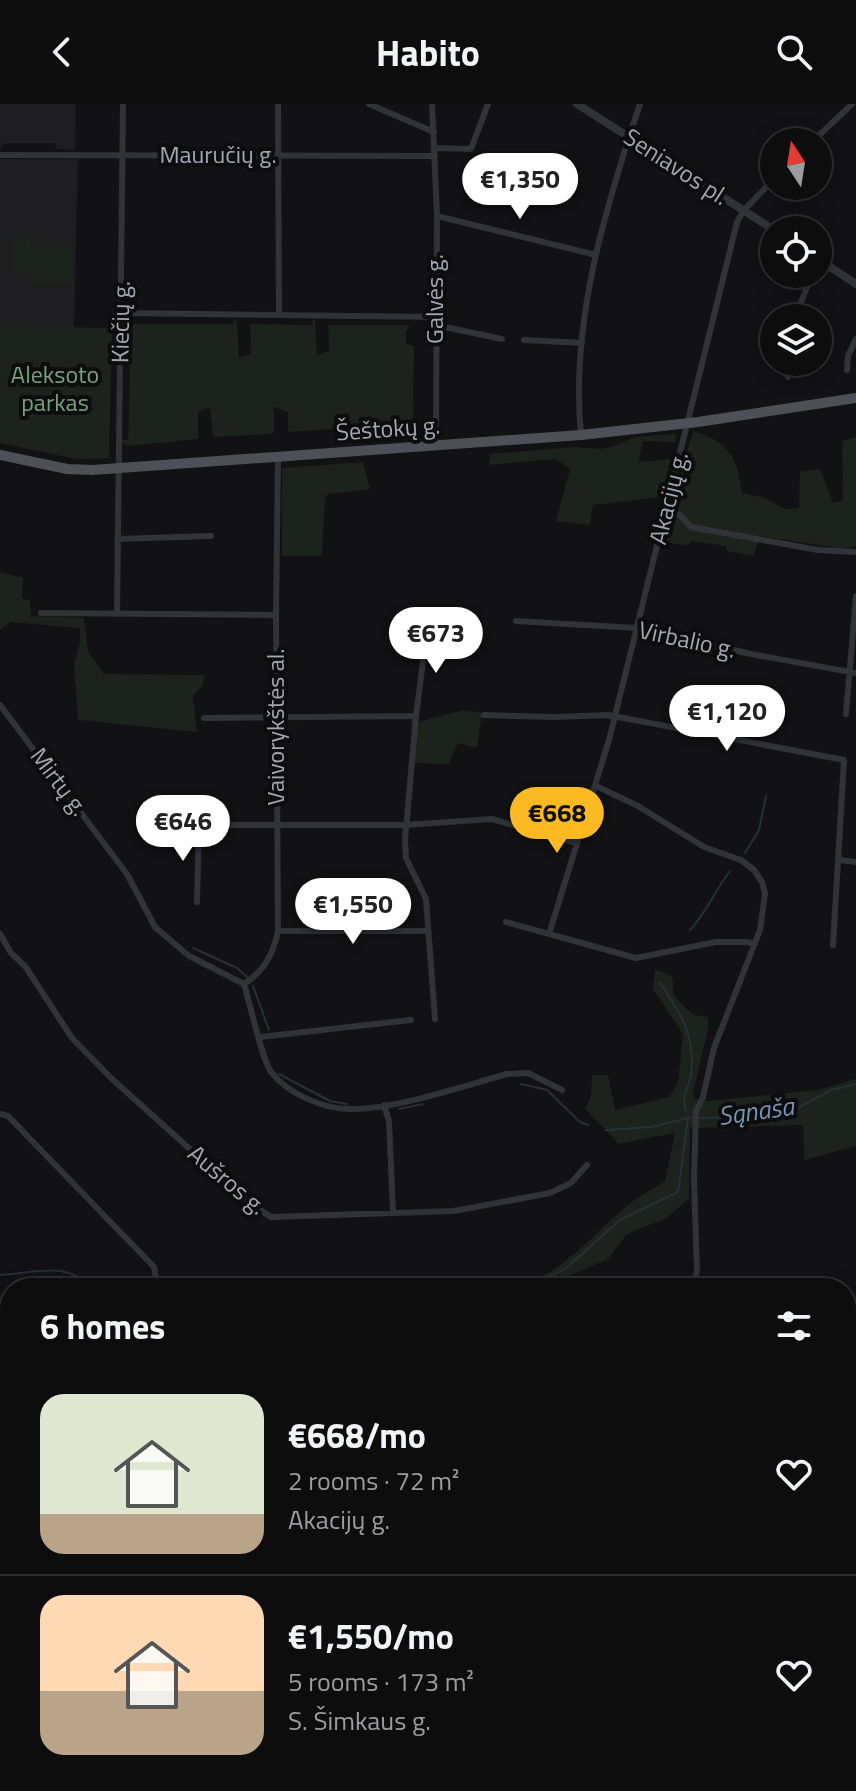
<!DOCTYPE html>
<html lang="en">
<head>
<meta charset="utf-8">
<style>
  :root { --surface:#0e0d0e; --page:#1c1b1c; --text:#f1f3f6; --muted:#9b9c9e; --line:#2e2d2e; --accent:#fbba22 }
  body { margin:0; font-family:"Titillium Web",sans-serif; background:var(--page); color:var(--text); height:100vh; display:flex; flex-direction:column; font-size:30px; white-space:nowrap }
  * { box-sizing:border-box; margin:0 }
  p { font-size:26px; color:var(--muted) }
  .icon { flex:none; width:44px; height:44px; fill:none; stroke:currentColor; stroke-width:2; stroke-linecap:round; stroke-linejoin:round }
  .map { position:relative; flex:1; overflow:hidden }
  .side { position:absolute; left:0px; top:1174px; width:856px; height:514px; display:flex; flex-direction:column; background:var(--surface); border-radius:32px 32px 0 0; box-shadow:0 4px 20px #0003,0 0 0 2px var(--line) }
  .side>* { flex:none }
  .needle { width:52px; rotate:348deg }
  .controls { position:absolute; left:760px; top:24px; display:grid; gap:16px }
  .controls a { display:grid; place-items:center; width:72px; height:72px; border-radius:50%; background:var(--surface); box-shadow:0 4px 20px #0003,0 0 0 2px var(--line); font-size:40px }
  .price { position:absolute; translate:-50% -68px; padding:0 18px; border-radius:28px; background:#fff; color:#222; font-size:26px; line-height:52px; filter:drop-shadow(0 2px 4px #0008) }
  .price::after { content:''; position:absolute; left:50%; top:48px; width:24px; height:18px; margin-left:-12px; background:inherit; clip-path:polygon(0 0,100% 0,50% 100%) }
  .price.selected { background:var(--accent); color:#111 }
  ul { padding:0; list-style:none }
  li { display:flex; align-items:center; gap:24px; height:200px; padding:0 40px }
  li+li { border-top:2px solid var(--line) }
  li span { display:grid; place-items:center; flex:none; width:224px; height:160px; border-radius:24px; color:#555 }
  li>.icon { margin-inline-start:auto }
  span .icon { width:96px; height:96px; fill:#fffc; stroke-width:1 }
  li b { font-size:34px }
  h2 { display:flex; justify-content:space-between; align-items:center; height:96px; padding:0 40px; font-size:34px }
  header { display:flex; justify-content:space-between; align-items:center; height:104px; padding:0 40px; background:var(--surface); font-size:36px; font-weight:700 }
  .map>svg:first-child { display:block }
  .built { fill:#1e1d20 }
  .green { fill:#1c231d }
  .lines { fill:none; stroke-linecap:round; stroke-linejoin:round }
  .stream { stroke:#273037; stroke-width:2 }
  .minor { stroke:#323338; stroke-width:6 }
  .tertiary { stroke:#323338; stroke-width:8 }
  .primary { stroke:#4e5057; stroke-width:10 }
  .labels { text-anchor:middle; stroke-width:8; stroke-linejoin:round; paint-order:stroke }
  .street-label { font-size:24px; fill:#a2a7b5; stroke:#0d0d0e }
  .park-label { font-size:24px; fill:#78a17c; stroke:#0d0d0e }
  .water-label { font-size:26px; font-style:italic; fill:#7794b2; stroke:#0d0d0e }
</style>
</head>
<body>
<header><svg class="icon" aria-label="back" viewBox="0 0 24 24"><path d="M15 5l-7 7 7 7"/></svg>Habito<svg class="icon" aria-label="search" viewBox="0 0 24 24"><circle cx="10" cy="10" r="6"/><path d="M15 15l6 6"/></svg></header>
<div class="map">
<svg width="856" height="1687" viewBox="0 0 856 1687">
  <rect width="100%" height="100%" fill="#121113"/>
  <!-- built -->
  <path class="built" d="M0 0H76L75 46 56 45 55 39H5L0 46Z
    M0 55H78L74 224 0 222Z"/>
  <!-- green -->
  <path class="green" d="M12 131H30V141H72V182L30 183V170H12Z
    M234 214 237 217 239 254 251 250 250 220 312 221 313 215H315L317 251 329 247 328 221H409L408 226H406V240L414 242 413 317 406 321 385 322 384 317 363 318V323L288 328V308L274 303V328L271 330 213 333 210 303 198 308V335L127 342 122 339 121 336H128L131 220H233Z
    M0 222 119 224V229H112L109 353 115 354 76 355 0 339Z
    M693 327C730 339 737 352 742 389L765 394 785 405 799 404 800 367 820 365 833 399 843 397 842 337 856 333V443L839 444 760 432 754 452 727 447 726 442 692 437 687 442 662 437Z
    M673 330 676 331 675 338 643 337 639 354 641 358 671 355 661 393 593 401 590 421 556 417 570 365 556 355 489 361 490 350 575 343 601 345 614 342 635 333Z
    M363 358 370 385 328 390 325 395 322 450 319 452H282V364Z
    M0 468 23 474 22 494 30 497 31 512 84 514 88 547 104 570 204 571 203 581 193 592 197 628 78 616 74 560 80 539V524L10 518 0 526Z
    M464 606 482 609 477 644 458 639 449 660 414 659 418 618Z
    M655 865 672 872 674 892 693 911 708 913V925L693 989 695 995 708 997 818 986 856 975V1042L804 1056 803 1021 690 1024 689 1094 667 1114 627 1130 608 1155 542 1184H503C556 1178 586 1137 623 1105 635 1094 652 1086 665 1077L675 1029 618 1040C609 1026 595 1018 585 1004L591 994 592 971H608L615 1006 669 993 678 979 683 930 653 885Z
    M509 1678H661V1687H509Z"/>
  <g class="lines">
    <!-- stream -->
    <path class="stream" d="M745 749 759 726 766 692
      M690 826C707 808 715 786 730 767
      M193 844 237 864 247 873
      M660 879C681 910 696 932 691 971 688 987 681 990 686 1007
      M253 882 269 926
      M279 970 330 997 347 1000
      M521 980 547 986 580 1018 588 1021
      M399 1005 423 1000
      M700 1014 753 1013 798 1004 831 986 856 980
      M606 1026 651 1023 692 1013
      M0 1171C41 1169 60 1156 96 1184
      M522 1184 565 1165 620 1116 678 1088 688 1014"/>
    <!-- minor -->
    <path class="minor" d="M278 0 279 210
      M369 0 434 28
      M432 0 437 112 436 342
      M812 38 852 0
      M435 44 471 45 488 0
      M0 51 435 52
      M437 112 596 151
      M122 209 436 213
      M795 214 812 170
      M435 221 502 235
      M524 236 582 239
      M847 266 848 252 856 235
      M788 273 790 258
      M581 331C570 219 605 105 640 0
      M665 407 680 411 691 423 818 446 856 448
      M117 435 211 432
      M41 509 276 511
      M117 510 123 0
      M516 517 636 524 751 550 856 569
      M427 526 416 612 405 736 406 754 426 795 435 915
      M0 601 127 770 155 823 189 852 244 880C250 899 262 956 271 968 288 990 325 1006 352 1005 397 1005 463 982 507 970L528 969 562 986
      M846 610 856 492
      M484 611 554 613 608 611 844 656 833 841
      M204 614 416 612
      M596 682 638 702 704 743 741 756 754 766 762 778 765 790 760 826 714 944 703 993 696 1007 694 1075 697 1167 692 1184
      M840 756 856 758
      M197 798 199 721H405L492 715 576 739
      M506 818 636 854 716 838H747L755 840
      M278 827H427
      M0 830 11 849 25 862 72 934 111 974 251 1100 271 1113 454 1107 550 1089 571 1079 587 1061
      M549 830 609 636 737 118 744 106 774 75
      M244 880C264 867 273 851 278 827L276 511 278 353
      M260 933 411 916
      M384 1001 389 1017 393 1108
      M0 1010 8 1012 154 1163 158 1184
      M0 1237H10
      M0 1453H10
      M340 1678V1687
      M458 1678 459 1687
      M71 1682 156 1687
      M419 1687 432 1678
      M664 1687 665 1678"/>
    <!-- tertiary -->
    <path class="tertiary" d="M577 0 774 126
      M818 155 856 180"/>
    <!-- primary -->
    <path class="primary" d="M0 351 67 365 92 366 581 331 698 318 856 294"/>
  </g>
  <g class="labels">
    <!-- street labels -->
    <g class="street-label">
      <text x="218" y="59">Mauručių g.</text>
      <text transform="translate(676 63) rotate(33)" y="8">Seniavos pl.</text>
      <text transform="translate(435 195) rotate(-90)" y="8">Galvės g.</text>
      <text transform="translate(121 218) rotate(-89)" y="8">Kiečių g.</text>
      <text transform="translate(388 325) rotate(-4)" y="8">Šeštokų g.</text>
      <text transform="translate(669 394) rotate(-76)" y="8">Akacijų g.</text>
      <text transform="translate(687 536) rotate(12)" y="8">Virbalio g.</text>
      <text transform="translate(276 623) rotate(-90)" y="8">Vaivorykštės al.</text>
      <text transform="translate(59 678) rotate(53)" y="8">Mirtų g.</text>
      <text transform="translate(227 1076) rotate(40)" y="8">Aušros g.</text>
    </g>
    <!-- park labels -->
    <g class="park-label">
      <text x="55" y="279">Aleksoto<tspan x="55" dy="28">parkas</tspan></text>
    </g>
    <!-- water labels -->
    <g class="water-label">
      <text transform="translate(756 1007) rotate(-8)" y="9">Sąnaša</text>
    </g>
  </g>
</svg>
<div class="controls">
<a><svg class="needle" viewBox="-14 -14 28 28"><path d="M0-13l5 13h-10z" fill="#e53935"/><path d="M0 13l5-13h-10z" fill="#9b9c9e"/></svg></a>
<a><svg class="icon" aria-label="locate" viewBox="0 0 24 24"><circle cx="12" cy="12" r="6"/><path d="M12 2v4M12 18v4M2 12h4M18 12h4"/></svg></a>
<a><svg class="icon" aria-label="layers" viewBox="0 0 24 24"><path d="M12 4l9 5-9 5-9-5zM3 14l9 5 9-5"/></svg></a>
</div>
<b class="price" style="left:520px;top:117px">€1,350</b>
<b class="price" style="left:436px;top:571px">€673</b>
<b class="price" style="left:727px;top:649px">€1,120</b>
<b class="price selected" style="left:557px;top:751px">€668</b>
<b class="price" style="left:183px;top:759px">€646</b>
<b class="price" style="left:353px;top:842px">€1,550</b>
<section class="side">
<h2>6 homes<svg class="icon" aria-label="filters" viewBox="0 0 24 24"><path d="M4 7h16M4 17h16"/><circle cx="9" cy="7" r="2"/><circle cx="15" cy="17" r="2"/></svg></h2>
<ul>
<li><span style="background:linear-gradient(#dfe7d0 75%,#b9a48a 0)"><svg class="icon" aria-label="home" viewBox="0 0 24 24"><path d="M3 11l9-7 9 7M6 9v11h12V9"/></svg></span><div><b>€668/mo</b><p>2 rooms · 72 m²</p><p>Akacijų g.</p></div><svg class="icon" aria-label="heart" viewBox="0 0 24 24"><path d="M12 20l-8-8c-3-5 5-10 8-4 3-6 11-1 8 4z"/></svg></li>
<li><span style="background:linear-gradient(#ffd9b3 60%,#b9a48a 0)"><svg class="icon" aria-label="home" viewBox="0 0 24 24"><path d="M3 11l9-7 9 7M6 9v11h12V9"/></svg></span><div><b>€1,550/mo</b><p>5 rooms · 173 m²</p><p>S. Šimkaus g.</p></div><svg class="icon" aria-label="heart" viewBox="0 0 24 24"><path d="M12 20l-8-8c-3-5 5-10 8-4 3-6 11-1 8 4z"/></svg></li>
</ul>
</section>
</div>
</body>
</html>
